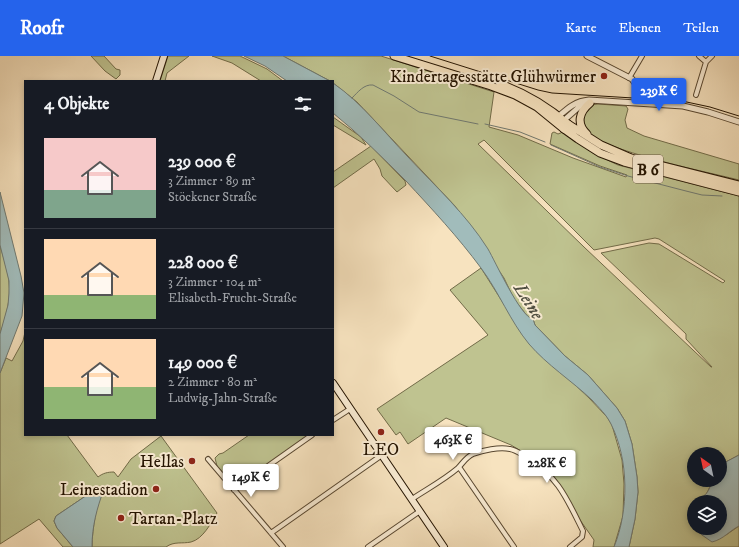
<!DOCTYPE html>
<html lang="de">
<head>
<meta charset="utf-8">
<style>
  :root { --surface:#171b24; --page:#242831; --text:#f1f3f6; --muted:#9ea1a6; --line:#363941; --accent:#2563eb }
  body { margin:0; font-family:"IM FELL DW Pica",serif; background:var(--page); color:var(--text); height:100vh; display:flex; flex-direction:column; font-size:15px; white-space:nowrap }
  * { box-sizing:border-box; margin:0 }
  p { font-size:13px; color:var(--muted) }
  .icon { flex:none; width:22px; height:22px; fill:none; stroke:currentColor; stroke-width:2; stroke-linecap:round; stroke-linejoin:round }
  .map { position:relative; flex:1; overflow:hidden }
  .drawer { position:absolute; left:24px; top:24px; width:310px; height:356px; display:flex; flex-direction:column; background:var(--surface); border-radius:0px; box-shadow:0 2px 6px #0003 }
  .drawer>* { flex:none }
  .needle { width:26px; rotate:327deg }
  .buttons { position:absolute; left:687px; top:391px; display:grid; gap:8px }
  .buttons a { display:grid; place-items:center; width:40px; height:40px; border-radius:50%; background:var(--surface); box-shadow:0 2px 6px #0003; font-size:20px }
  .price { position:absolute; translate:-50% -34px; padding:0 9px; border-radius:4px; background:#fff; color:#222; font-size:13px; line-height:26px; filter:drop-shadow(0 1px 2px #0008) }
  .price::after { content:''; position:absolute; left:50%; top:24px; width:12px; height:9px; margin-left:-6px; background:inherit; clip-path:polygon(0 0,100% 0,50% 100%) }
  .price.on { background:var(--accent); color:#fff }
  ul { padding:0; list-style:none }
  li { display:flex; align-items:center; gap:12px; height:100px; padding:0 20px }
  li+li { border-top:1px solid var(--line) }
  li span { display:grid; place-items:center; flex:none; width:112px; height:80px; border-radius:0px; color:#555 }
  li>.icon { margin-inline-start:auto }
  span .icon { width:48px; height:48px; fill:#fffc; stroke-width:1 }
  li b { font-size:17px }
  h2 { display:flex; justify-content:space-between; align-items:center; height:48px; padding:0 20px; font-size:17px }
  header { display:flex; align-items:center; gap:24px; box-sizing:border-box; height:56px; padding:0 20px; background:var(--accent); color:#fff }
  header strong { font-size:19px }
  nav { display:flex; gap:22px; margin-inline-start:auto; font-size:14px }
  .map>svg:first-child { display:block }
  .green { fill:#bfc390; stroke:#716b48; fill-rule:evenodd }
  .water { fill:#a1bcbb; stroke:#6f7870 }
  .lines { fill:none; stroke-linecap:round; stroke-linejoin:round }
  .stream { stroke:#6f7870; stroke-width:1 }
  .minor-casing { stroke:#584730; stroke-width:6 }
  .tertiary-casing { stroke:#584730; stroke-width:7 }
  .secondary-casing { stroke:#231300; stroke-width:8 }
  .primary-casing { stroke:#231300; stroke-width:9 }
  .trunk-casing { stroke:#231300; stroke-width:9 }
  .minor { stroke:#faedd5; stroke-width:4 }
  .tertiary { stroke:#faedd5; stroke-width:5 }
  .secondary { stroke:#faedd5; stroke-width:6 }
  .primary { stroke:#f7e3bf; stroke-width:7 }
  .trunk { stroke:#f7e3bf; stroke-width:7 }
  .tram { stroke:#231300; stroke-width:1 }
  .poi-dot { fill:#8f2418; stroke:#faedd5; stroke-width:1.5 }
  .labels { text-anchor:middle; stroke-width:4; stroke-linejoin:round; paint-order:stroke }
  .shield { fill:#faedd5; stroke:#645440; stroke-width:1 }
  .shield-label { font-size:16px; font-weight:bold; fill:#231300 }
  .poi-label { font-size:17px; fill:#231300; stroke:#faedd5; text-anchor:end }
  .water-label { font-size:18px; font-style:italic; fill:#4f4e41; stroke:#faedd5 }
</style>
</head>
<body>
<header>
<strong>Roofr</strong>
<nav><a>Karte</a><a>Ebenen</a><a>Teilen</a></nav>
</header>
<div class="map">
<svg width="739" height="491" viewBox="0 0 739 491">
  <rect width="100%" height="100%" fill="#f7e3bf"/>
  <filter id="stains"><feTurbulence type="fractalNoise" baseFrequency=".005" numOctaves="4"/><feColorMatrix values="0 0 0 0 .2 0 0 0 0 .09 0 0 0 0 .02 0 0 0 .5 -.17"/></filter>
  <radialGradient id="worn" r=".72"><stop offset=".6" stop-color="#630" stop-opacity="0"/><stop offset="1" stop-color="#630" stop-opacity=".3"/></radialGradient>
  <!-- green -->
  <path class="green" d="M91 0H104L116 13 120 14V19L116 23 105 15Z
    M168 0H189L167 17 165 25H160Z
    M212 0H240L267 13 283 25H261L232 7Z
    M283 0H381L494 36 489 71 518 79 573 102 626 121 627 119 600 110 550 88 552 77 554 76 558 78 563 76 593 97 618 109 739 140V399L720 409V398H694V424H712C709 434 705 445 694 446V449L690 452V466L696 474 726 479 739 470V491H629L635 463 638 436 637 421 632 388 625 365 617 352 588 319 565 300 535 269 533 263 528 261 514 243 504 222 455 150 357 46 333 27V25H330ZM484 84 594 194 655 182 659 183 725 225 723 227 659 188 649 187 601 197 686 278V283L712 311H711L584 191 478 88Z
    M598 48 626 50 628 53 625 64 627 72 644 80 739 108V124C712 117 598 94 585 74 583 70 583 65 582 62L591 49Z
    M333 61 361 81 366 89 333 69Z
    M371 90 405 125 406 129 397 136 382 120 380 113 374 103 333 132V116Z
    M0 189C3 201 8 213 9 226 11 243 6 261 0 278Z
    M481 212 512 261 538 297 570 324 589 342 607 361 612 369 622 404 624 428 623 460 614 491H593L594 484 580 464 560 429 546 410 511 389 446 362 408 388 400 376 396 379 377 353 488 279 450 234Z
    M25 276V379H67L98 421C103 417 108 416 114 416L118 421 131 403 161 380 217 457C211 467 203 483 191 486 182 488 174 485 166 491H92C92 470 98 451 99 431L56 460 54 465 57 472 73 491H63L39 463 0 488V317L6 302 12 305 23 285Z
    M249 379H310L235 431 217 410 215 402 219 398 223 397Z"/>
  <!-- water -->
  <path class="water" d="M244 0H283L330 25H287L265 10Z
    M333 27C362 47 384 76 408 101 436 131 466 158 488 193 495 205 521 262 533 263L535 269 565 300 588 319 617 352 625 365 632 388 637 421 638 436 635 463 629 491H614C629 454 629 404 611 368 606 358 599 352 592 344 572 325 547 309 529 288 510 265 499 236 481 212 458 181 432 153 406 125 382 101 359 78 333 57Z
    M0 136 21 220 24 237 22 260 0 317V278L8 249 9 237V225L0 189Z
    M739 399V470C729 475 724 483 712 486L702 479 694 472H720V446H697C706 438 709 437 712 424H720V409Z
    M99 431H102L104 433C97 452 92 470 92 491H73L57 472 54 465 56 460Z"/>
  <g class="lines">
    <!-- stream -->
    <path class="stream" d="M352 42C358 36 364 28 373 29L394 40 419 56 478 68
      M485 68 520 76 545 86
      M551 89 600 111 628 120 686 135 702 139 722 140"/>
    <!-- minor casing -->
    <g class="minor-casing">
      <path id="minor" d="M699 0 706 6
        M629 22 642 0
        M696 39 706 6 712 0
        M333 364 350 353
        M208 403 283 491
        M459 411 514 491
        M234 434 312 379
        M412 443C427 433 444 424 458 412 463 407 466 401 473 398 483 394 499 391 510 393 516 394 521 398 526 401 558 420 567 443 583 475L582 481 570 491
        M271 477 382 399
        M368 491 420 455"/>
    </g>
    <!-- tertiary casing -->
    <g class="tertiary-casing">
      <path id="tertiary" d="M587 0 632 23 637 30V47
        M558 63 559 60C568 52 576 45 589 44L683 50 708 56 739 66
        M562 66 579 51 589 47"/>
    </g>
    <!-- secondary casing -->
    <g class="secondary-casing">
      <path id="secondary" d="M156 25 164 0
        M333 327 444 491"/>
    </g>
    <!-- primary casing -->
    <g class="primary-casing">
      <path id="primary" d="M394 0 491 30 515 39 537 51 564 73
        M500 28C526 37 547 50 568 68"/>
    </g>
    <!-- trunk casing -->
    <g class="trunk-casing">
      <path id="trunk" d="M568 68 601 89 631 102 739 129
        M564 73 578 83 600 97 624 106 739 136
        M587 78C576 68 579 56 590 47"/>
    </g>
    <!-- minor -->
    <use href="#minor" class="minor"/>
    <!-- tertiary -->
    <use href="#tertiary" class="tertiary"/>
    <!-- secondary -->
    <use href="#secondary" class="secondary"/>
    <!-- primary -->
    <use href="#primary" class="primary"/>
    <!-- trunk -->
    <use href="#trunk" class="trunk"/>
    <!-- tram -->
    <path class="tram" d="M430 0 538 34 552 37 682 45 710 51 739 60"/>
  </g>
  <!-- markers -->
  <g class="poi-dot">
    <circle cx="604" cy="20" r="4"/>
    <circle cx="381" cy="376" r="4"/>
    <circle cx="192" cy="405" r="4"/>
    <circle cx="156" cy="433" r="4"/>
    <circle cx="121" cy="462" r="4"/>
  </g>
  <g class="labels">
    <!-- shield labels -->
    <rect class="shield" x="633" y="99" width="30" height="28" rx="3"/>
    <g class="shield-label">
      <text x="648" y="119">B 6</text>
    </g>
    <!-- poi labels -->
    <g class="poi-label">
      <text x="596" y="26">Kindertagesstätte Glühwürmer</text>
      <text x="381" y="399" text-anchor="middle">LEO</text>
      <text x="184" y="411">Hellas</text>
      <text x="148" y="439">Leinestadion</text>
      <text x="129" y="468" text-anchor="start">Tartan-Platz</text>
    </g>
    <!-- water labels -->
    <g class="water-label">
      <text transform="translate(529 245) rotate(58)" y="6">Leine</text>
    </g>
  </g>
  <rect width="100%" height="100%" filter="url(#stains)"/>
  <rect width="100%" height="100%" fill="url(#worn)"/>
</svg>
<div class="buttons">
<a><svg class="needle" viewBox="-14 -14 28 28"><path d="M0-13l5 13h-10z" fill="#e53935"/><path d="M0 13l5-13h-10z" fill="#9ea1a6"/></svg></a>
<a><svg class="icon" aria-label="layers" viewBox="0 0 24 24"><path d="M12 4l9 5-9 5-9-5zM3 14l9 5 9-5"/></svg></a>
</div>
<b class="price on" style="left:659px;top:56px">239K €</b>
<b class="price" style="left:453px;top:405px">463K €</b>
<b class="price" style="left:547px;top:428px">228K €</b>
<b class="price" style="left:251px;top:442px">149K €</b>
<section class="drawer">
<h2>4 Objekte<svg class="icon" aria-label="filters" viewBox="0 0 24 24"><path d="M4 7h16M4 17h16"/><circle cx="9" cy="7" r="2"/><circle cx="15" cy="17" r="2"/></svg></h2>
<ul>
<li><span style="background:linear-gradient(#f6c9c9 65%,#7fa58c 0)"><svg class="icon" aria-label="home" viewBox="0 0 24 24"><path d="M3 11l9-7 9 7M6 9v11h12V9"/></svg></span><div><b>239 000 €</b><p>3 Zimmer · 89 m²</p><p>Stöckener Straße</p></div></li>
<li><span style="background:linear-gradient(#ffd9b3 70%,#8fb573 0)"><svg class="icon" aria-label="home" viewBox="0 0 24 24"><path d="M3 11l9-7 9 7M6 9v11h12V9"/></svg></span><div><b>228 000 €</b><p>3 Zimmer · 104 m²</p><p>Elisabeth-Frucht-Straße</p></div></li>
<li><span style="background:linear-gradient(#ffd9b3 60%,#8fb573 0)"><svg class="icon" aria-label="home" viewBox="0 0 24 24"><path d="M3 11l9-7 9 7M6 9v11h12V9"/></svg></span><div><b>149 000 €</b><p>2 Zimmer · 80 m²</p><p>Ludwig-Jahn-Straße</p></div></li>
</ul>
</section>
</div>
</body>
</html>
